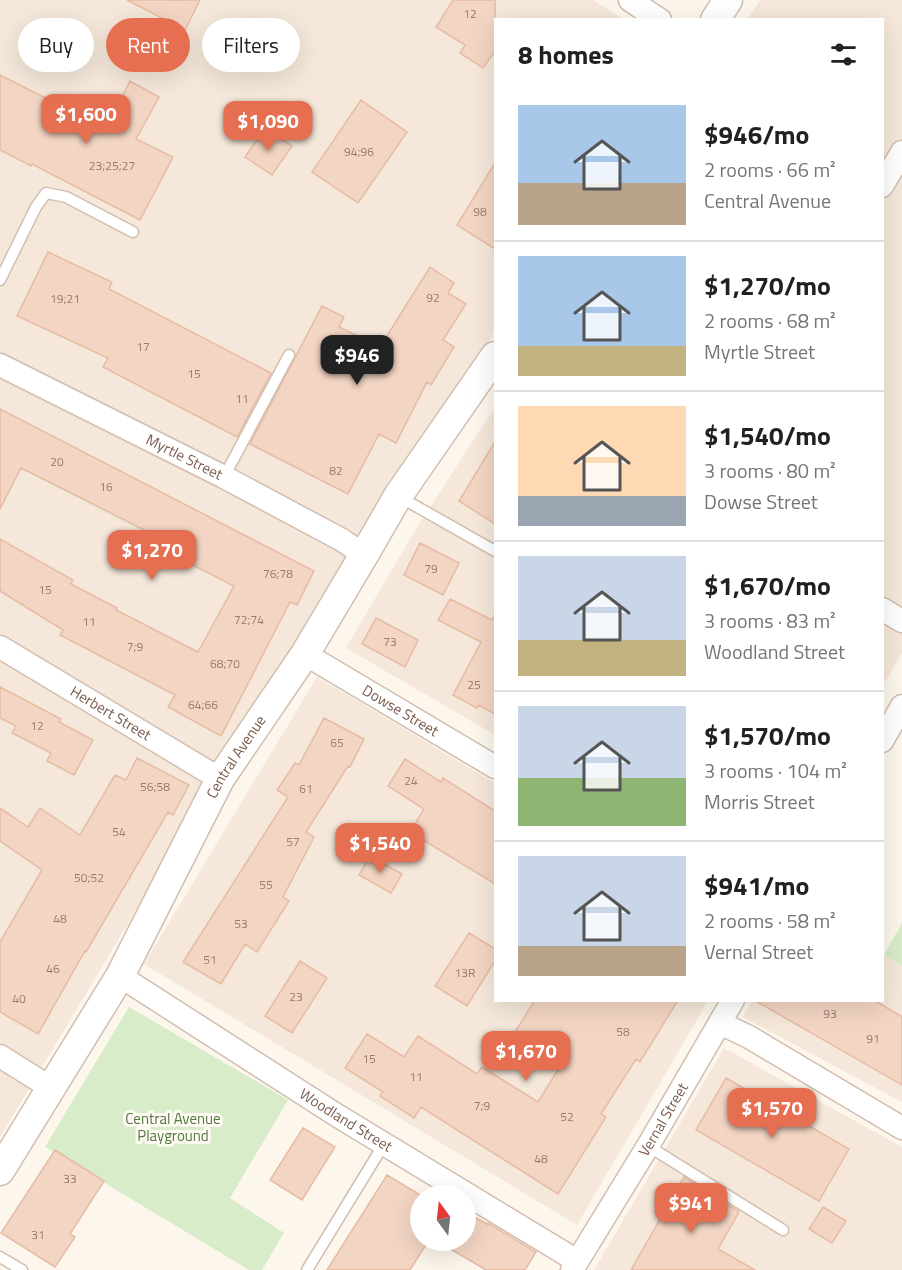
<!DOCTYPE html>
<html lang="en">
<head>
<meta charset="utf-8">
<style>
  :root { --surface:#fff; --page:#f2f2f2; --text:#202124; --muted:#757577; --line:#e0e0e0; --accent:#e76f51 }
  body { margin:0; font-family:"Titillium Web",sans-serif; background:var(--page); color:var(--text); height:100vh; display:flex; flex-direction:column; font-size:22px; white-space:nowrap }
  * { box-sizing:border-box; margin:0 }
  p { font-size:20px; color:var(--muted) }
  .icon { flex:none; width:33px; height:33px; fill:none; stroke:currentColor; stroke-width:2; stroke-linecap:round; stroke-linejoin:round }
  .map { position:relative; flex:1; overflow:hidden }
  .panel { position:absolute; left:494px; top:18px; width:390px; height:984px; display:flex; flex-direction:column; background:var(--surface); border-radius:0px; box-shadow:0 6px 24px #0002 }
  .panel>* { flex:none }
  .hud { position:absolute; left:18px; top:18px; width:386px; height:54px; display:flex; gap:12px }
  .needle { width:39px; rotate:345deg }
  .controls { position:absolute; left:410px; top:1185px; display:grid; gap:12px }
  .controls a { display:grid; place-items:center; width:66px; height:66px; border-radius:50%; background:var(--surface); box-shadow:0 6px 24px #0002; font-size:30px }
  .price { position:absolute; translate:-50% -51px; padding:0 14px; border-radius:12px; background:var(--accent); color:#fff; font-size:20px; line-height:39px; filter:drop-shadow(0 2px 3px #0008) }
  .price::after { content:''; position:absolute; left:50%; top:36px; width:18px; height:14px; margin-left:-9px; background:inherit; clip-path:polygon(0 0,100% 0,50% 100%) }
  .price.on { background:#222; color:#fff }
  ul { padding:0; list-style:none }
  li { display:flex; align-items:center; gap:18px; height:150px; padding:0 24px }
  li+li { border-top:2px solid var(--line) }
  li span { display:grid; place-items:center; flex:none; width:168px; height:120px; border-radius:0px; color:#555 }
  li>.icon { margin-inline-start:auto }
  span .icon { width:72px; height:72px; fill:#fffc; stroke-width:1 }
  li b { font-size:26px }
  h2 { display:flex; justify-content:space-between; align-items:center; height:72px; padding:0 24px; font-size:26px }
  .pill { padding:0 21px; border-radius:27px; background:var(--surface); box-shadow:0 6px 24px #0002; font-size:21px; line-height:54px }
  .pill.on { background:var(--accent); color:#fff }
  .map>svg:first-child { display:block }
  .residential { fill:#f5e8da }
  .green { fill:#d8ecc9 }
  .building { fill:#f3d5c3; stroke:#e6bba3; stroke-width:1.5 }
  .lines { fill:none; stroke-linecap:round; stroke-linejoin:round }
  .service-casing { stroke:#d1beb0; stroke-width:13 }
  .minor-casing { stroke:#d1beb0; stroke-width:25 }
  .tertiary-casing { stroke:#d1beb0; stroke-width:31 }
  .service { stroke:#fff; stroke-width:10 }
  .minor { stroke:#fff; stroke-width:22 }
  .tertiary { stroke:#fff; stroke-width:28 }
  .labels { text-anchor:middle; stroke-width:6; stroke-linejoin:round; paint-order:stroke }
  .number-label { font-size:12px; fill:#987a6a }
  .street-label { font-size:15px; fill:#7a5c4d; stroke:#fffaf3 }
  .park-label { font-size:15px; fill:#537a41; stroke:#fffaf3 }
</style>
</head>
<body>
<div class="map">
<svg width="902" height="1270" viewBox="0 0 902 1270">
  <rect width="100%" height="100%" fill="#fdf6ec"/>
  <!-- residential -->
  <path class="residential" d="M0 0H593L623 19 495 20V331L341 568 0 1137Z
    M760 0H902V653L882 687V20H747Z
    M495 407V735L346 648 414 532Z
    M317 677 495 783V1000L708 1001 577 1225 144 964Z
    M882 954 902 966V1102L743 1017 752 1001 882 1000Z
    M724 1048 902 1147V1270H594Z"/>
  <!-- green -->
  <path class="green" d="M902 923V966L884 955Z
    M129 1007 288 1100 230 1198 284 1233 262 1270H249L45 1147Z"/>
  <!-- building -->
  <path class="building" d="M127 0H200L185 30Z
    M453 0H495V51L483 68 460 53 465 45 436 27Z
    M0 75 81 116 83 111 108 124 130 81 159 97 136 139 173 157 140 220 32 164 31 166 0 150Z
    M361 100 407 132 358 203 312 172Z
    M265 128 292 146 272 175 245 157Z
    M495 163V249L457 225Z
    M48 252 112 282 109 289 271 373 237 437 103 367 108 358 17 316Z
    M430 267 454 283 448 293 466 304 443 340 454 347 431 385 427 382 396 443 379 434 348 494 250 444 322 306 344 317 339 327 380 347Z
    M0 409 314 571 297 605 290 602 221 736 168 707 175 695 60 635 63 630 0 591V539L73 580 71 584 117 608 116 610 198 652 234 586 173 555 178 547 21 468 0 509Z
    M495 442V524L459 501Z
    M420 543 459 563 443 595 404 575Z
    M450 599 492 620 495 614V714L479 705 477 708 453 695 481 642 438 620Z
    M376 618 418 640 405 667 362 644Z
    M0 687 61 719 59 722 93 740 74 775 47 761 51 753 12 733 16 726 0 718Z
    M324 718 364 739 350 767 348 766 306 832 314 837 283 897 289 901 257 952 245 944 221 984 183 962 288 797 277 790 295 763 299 765Z
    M137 758 189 785 173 815 168 812 86 952 85 951 38 1034 0 1012V942L42 870 0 841V808L28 827 40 808 80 835 115 775 126 780Z
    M405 759 441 782 443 778 495 811V884L410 832 424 809 388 786Z
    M370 856 402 874 391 893 359 875Z
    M469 933 495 949V961L467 1006 435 986Z
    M300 961 327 978 292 1033 265 1016Z
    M535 1000H678L640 1062 636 1059 601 1114 606 1117 558 1194 421 1107 414 1118 380 1096 383 1092 345 1068 367 1034 404 1057 418 1036 477 1074 482 1067 538 1102 561 1065 513 1035Z
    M754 1000H874L902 1017V1085Z
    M726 1078 849 1149 819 1201 696 1130Z
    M303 1128 335 1147 302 1200 270 1180Z
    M55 1150 104 1181 70 1234 75 1237 55 1267 1 1233Z
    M387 1175 420 1195V1240H429L410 1270H327Z
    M684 1177 739 1212 718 1249 755 1270H631Z
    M823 1207 846 1221 832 1243 809 1229Z
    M465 1212 487 1224 488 1223 536 1252 525 1270H486L435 1240H465Z"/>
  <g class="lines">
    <!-- service casing -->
    <g class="service-casing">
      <path id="service" d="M0 280 36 207 46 193 66 197 133 232
        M224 477 289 355
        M398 496 495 551
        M648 1146 783 1230
        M0 1257 22 1270
        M307 1270 384 1144"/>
    </g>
    <!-- minor casing -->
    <g class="minor-casing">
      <g id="minor">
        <path d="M630 0 660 20"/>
        <path d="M882 186 902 152"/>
        <path id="s1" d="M0 365 224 477 342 540 364 555"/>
        <path d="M882 609 902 621"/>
        <path id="s2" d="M0 647 220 779"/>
        <path id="s3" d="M305 654 495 767"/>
        <path d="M882 741 902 706"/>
        <path id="s4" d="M120 976 338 1116 577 1261"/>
        <path d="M720 1023 749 1037 902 1128"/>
        <path d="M0 1056 51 1088"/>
        <path id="s5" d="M572 1270 648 1146 733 1000"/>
      </g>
    </g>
    <!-- tertiary casing -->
    <g class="tertiary-casing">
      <g id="tertiary">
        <path d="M715 20 728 0"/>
        <path id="s6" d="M0 1171 120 976 220 779 305 654 364 555 398 496 495 356"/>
      </g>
    </g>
    <!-- service -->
    <use href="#service" class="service"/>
    <!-- minor -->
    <use href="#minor" class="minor"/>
    <!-- tertiary -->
    <use href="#tertiary" class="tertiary"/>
  </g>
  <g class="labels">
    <!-- number labels -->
    <g class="number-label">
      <text x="470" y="18">12</text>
      <text x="359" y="156">94;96</text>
      <text x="112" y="170">23;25;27</text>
      <text x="480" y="216">98</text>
      <text x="433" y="302">92</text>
      <text x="65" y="303">19;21</text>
      <text x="143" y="351">17</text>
      <text x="194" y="378">15</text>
      <text x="242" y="403">11</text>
      <text x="57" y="466">20</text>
      <text x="336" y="475">82</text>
      <text x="106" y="491">16</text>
      <text x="431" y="573">79</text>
      <text x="278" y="578">76;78</text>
      <text x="45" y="594">15</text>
      <text x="249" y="624">72;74</text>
      <text x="89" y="626">11</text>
      <text x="390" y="646">73</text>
      <text x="135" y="651">7;9</text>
      <text x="225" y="668">68;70</text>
      <text x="474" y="689">25</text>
      <text x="203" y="709">64;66</text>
      <text x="37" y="730">12</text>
      <text x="337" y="747">65</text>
      <text x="411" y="785">24</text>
      <text x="155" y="791">56;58</text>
      <text x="306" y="793">61</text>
      <text x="119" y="836">54</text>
      <text x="293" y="846">57</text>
      <text x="89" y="882">50;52</text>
      <text x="266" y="889">55</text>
      <text x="60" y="923">48</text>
      <text x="241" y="928">53</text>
      <text x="210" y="964">51</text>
      <text x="53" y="973">46</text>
      <text x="465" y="977">13R</text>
      <text x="296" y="1001">23</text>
      <text x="19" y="1003">40</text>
      <text x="830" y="1018">93</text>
      <text x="623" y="1036">58</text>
      <text x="873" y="1043">91</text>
      <text x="369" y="1063">15</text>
      <text x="416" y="1081">11</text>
      <text x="482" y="1110">7;9</text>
      <text x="567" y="1121">52</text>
      <text x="541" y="1163">48</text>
      <text x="70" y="1183">33</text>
      <text x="38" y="1239">31</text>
    </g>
    <!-- street labels -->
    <g class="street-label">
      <text dy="5" stroke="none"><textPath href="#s1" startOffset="206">Myrtle Street</textPath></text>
      <text dy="5" stroke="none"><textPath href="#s3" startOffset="111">Dowse Street</textPath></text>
      <text dy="5" stroke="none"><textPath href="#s2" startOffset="129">Herbert Street</textPath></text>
      <text dy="5" stroke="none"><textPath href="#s6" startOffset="477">Central Avenue</textPath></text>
      <text dy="5" stroke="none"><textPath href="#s5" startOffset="176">Vernal Street</textPath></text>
      <text dy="5" stroke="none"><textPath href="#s4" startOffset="268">Woodland Street</textPath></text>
    </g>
    <!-- park labels -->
    <g class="park-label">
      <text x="173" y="1124">Central Avenue<tspan x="173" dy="17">Playground</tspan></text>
    </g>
  </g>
</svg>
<div class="controls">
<a><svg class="needle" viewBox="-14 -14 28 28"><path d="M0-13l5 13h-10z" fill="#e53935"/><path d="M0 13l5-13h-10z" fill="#757577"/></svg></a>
</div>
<b class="price" style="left:86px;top:145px">$1,600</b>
<b class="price" style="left:268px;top:152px">$1,090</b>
<b class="price on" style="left:357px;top:386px">$946</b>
<b class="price" style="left:152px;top:581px">$1,270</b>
<b class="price" style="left:380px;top:874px">$1,540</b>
<b class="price" style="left:526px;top:1082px">$1,670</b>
<b class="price" style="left:772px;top:1139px">$1,570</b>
<b class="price" style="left:691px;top:1234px">$941</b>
<div class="hud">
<a class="pill">Buy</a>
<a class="pill on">Rent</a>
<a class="pill">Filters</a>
</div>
<section class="panel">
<h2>8 homes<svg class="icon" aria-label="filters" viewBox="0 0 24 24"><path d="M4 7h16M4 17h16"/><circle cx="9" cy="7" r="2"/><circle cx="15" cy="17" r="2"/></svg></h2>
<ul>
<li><span style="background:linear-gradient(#a9c7e8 65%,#b9a48a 0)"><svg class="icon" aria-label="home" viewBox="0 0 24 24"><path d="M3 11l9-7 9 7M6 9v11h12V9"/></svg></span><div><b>$946/mo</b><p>2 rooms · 66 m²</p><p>Central Avenue</p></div></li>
<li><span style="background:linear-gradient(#a9c7e8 75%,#c2b280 0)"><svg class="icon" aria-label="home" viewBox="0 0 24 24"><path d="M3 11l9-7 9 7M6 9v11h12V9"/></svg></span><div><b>$1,270/mo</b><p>2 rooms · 68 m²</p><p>Myrtle Street</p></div></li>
<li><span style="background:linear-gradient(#ffd9b3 75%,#9aa5b1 0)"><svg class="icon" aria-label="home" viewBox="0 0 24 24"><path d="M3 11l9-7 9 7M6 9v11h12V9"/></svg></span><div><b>$1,540/mo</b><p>3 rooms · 80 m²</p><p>Dowse Street</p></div></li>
<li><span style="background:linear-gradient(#c9d6e8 70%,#c2b280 0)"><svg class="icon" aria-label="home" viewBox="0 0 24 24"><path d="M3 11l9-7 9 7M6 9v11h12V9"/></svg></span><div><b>$1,670/mo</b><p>3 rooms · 83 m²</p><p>Woodland Street</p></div></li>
<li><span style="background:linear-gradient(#c9d6e8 60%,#8fb573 0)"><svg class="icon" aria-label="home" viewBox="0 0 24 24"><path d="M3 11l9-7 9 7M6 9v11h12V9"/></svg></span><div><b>$1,570/mo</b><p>3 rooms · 104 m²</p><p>Morris Street</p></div></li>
<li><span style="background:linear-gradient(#c9d6e8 75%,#b9a48a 0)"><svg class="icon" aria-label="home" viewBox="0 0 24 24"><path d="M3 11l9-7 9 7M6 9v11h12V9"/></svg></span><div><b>$941/mo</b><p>2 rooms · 58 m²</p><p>Vernal Street</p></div></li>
</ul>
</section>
</div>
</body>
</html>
